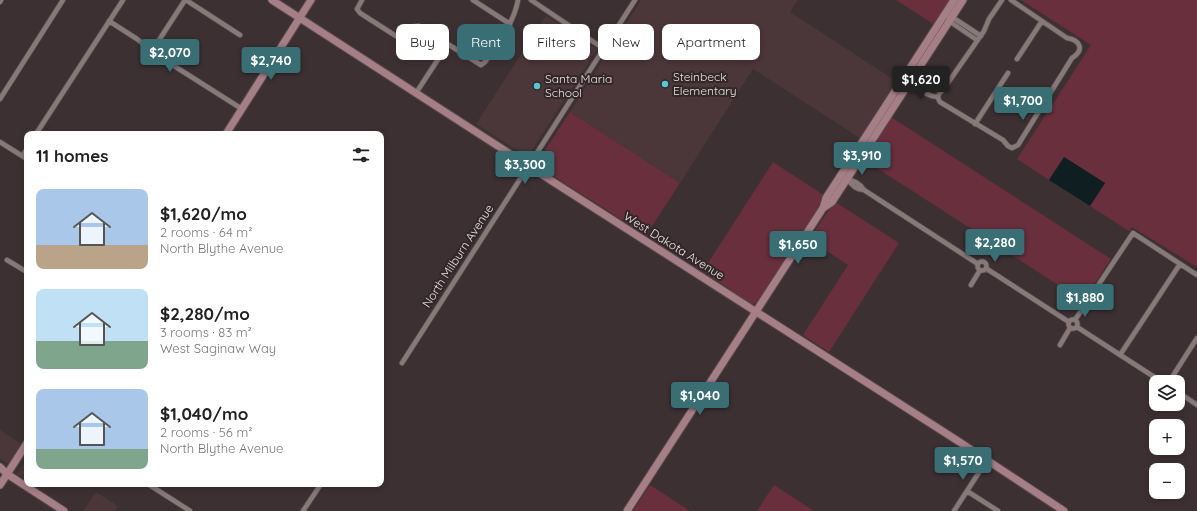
<!DOCTYPE html>
<html lang="en">
<head>
<meta charset="utf-8">
<style>
  :root { --surface:#fff; --page:#f6f6f6; --text:#222; --muted:#767676; --accent:#386e74 }
  body { margin:0; font-family:Quicksand,sans-serif; background:var(--page); color:var(--text); height:100vh; display:flex; flex-direction:column; font-size:15px; white-space:nowrap }
  * { box-sizing:border-box; margin:0 }
  p { font-size:13px; color:var(--muted) }
  .icon { flex:none; width:22px; height:22px; fill:none; stroke:currentColor; stroke-width:2; stroke-linecap:round; stroke-linejoin:round }
  .map { position:relative; flex:1; overflow:hidden }
  .drawer { position:absolute; left:24px; top:131px; width:360px; height:356px; display:flex; flex-direction:column; background:var(--surface); border-radius:8px; box-shadow:0 2px 6px #0003 }
  .drawer>* { flex:none }
  .guide { position:absolute; left:396px; top:24px; width:380px; height:36px; display:flex; gap:8px }
  .tools { position:absolute; left:1149px; top:375px; display:grid; gap:8px }
  .tools a { display:grid; place-items:center; width:36px; height:36px; border-radius:8px; background:var(--surface); box-shadow:0 2px 6px #0003; font-size:20px }
  .price { position:absolute; translate:-50% -34px; padding:0 9px; border-radius:4px; background:var(--accent); color:#fff; font-size:13px; line-height:26px; filter:drop-shadow(0 1px 2px #0008) }
  .price::after { content:''; position:absolute; left:50%; top:24px; width:12px; height:9px; margin-left:-6px; background:inherit; clip-path:polygon(0 0,100% 0,50% 100%) }
  .price.current { background:#222; color:#fff }
  ul { padding:0; list-style:none }
  li { display:flex; align-items:center; gap:12px; height:100px; padding:0 12px }
  li span { display:grid; place-items:center; flex:none; width:112px; height:80px; border-radius:8px; color:#555 }
  li>.icon { margin-inline-start:auto }
  span .icon { width:48px; height:48px; fill:#fffc; stroke-width:1 }
  li b { font-size:17px }
  h2 { display:flex; justify-content:space-between; align-items:center; height:48px; padding:0 12px; font-size:17px }
  .chip { padding:0 14px; border-radius:8px; background:var(--surface); box-shadow:0 2px 6px #0003; font-size:14px; line-height:36px }
  .chip.current { background:var(--accent); color:#fff }
  .map>svg:first-child { display:block }
  .built { fill:#4b363a }
  .green { fill:#692f3d }
  .water { fill:#0f1f21 }
  .lines { fill:none; stroke-linecap:round; stroke-linejoin:round }
  .street-casing { stroke:#574d4e; stroke-width:6 }
  .secondary-casing { stroke:#574d4e; stroke-width:9 }
  .street { stroke:#87787a; stroke-width:4.5 }
  .secondary { stroke:#a67e86; stroke-width:7 }
  .poi-dot { fill:#52cbd8; stroke:#332629; stroke-width:1.5 }
  .labels { text-anchor:middle; stroke-width:4; stroke-linejoin:round; paint-order:stroke }
  .poi-label { font-size:12px; fill:#eae2e3; stroke:#332629; text-anchor:start }
  .street-label { font-size:12px; fill:#eae2e3; stroke:#332629 }
</style>
</head>
<body>
<div class="map">
<svg width="1197" height="511" viewBox="0 0 1197 511">
  <rect width="100%" height="100%" fill="#3d3033"/>
  <!-- built -->
  <path class="built" d="M641 0H798L790 12 896 81 860 138 753 69 680 183 570 112Z
    M546 16 597 49 529 155 526 156 476 124Z
    M0 430 21 444 9 464 0 458Z
    M27 458V480L17 474Z
    M96 492 118 506 115 511H83Z"/>
  <!-- green -->
  <path class="green" d="M896 0H951L935 25Z
    M1021 0H1197V267L1132 227 1129 231 1090 206 1105 183 1064 157 1049 180 1017 159 1091 45Z
    M570 112 680 183 646 235 541 168 538 161Z
    M891 117 1111 259 1083 301 866 161 875 147 873 144Z
    M773 162 825 196 758 302 754 304 750 303 703 271Z
    M834 203H837L899 243 829 352 803 335 848 265 809 239Z
    M650 485 690 511H633Z
    M774 485 814 511H757Z"/>
  <!-- water -->
  <path class="water" d="M1064 157 1105 183 1090 206 1049 180Z"/>
  <g class="lines">
    <!-- street casing -->
    <g class="street-casing">
      <path id="street" d="M186 0 240 35
        M362 0 357 9 360 13 399 38 405 36C409 30 411 25 419 26L481 65 485 62C498 43 514 23 518 0
        M473 0 510 24
        M531 0 604 49
        M958 0 949 14V21L977 40
        M1002 0 989 19 984 31 943 90C939 93 936 97 940 102L1003 140 1008 146 1012 148 1018 145 1072 58C1085 50 1080 40 1067 38L1011 0
        M0 2 1 0
        M952 17 981 36
        M109 21 137 39 160 57 242 109
        M152 51 185 0
        M1017 59 1042 21
        M910 81C919 87 926 97 938 97
        M416 93 448 44
        M0 99 63 0
        M975 124 1008 73
        M36 134 123 0
        M0 142 27 159
        M22 156 27 149
        M847 178C851 185 856 190 864 190
        M847 179C854 181 860 183 864 190L978 264
        M7 260 27 272
        M977.5 266a4.5 4.5 0 1 1 9 0a4.5 4.5 0 1 1-9 0Z
        M987 269 1069 322
        M971 285 980 270
        M1068.5 324a4.5 4.5 0 1 1 9 0a4.5 4.5 0 1 1-9 0Z
        M1075 320 1133 233 1197 275
        M1077 327 1162 382
        M1060 345 1070 328
        M1120 355 1180 264
        M402 363 635 0
        M1169 382 1197 338
        M1178 392 1197 405
        M148 484 190 511
        M967 491 998 511
        M303 511 321 484
        M954 511 987 460"/>
    </g>
    <!-- secondary casing -->
    <g class="secondary-casing">
      <path id="secondary" d="M272 0 555 183 958 441 1064 511
        M226 134 311 0
        M823 208 832 202 963 0
        M0 467 7 474 64 511
        M0 485 27 443
        M627 511 823 208 826 198 954 0"/>
    </g>
    <!-- street -->
    <use href="#street" class="street"/>
    <!-- secondary -->
    <use href="#secondary" class="secondary"/>
  </g>
  <!-- markers -->
  <g class="poi-dot">
    <circle cx="665" cy="84" r="4"/>
    <circle cx="537" cy="86" r="4"/>
  </g>
  <g class="labels">
    <!-- poi labels -->
    <g class="poi-label">
      <text x="673" y="81">Steinbeck<tspan x="673" dy="14">Elementary</tspan></text>
      <text x="545" y="83">Santa Maria<tspan x="545" dy="14">School</tspan></text>
    </g>
    <!-- street labels -->
    <g class="street-label">
      <text transform="translate(674 246) rotate(32)" y="4">West Dakota Avenue</text>
      <text transform="translate(458 256) rotate(-57)" y="4">North Milburn Avenue</text>
    </g>
  </g>
</svg>
<div class="tools">
<a><svg class="icon" aria-label="layers" viewBox="0 0 24 24"><path d="M12 4l9 5-9 5-9-5zM3 14l9 5 9-5"/></svg></a>
<a>+</a>
<a>−</a>
</div>
<b class="price" style="left:170px;top:73px">$2,070</b>
<b class="price" style="left:271px;top:81px">$2,740</b>
<b class="price current" style="left:921px;top:100px">$1,620</b>
<b class="price" style="left:1023px;top:121px">$1,700</b>
<b class="price" style="left:862px;top:176px">$3,910</b>
<b class="price" style="left:525px;top:185px">$3,300</b>
<b class="price" style="left:995px;top:263px">$2,280</b>
<b class="price" style="left:798px;top:265px">$1,650</b>
<b class="price" style="left:1085px;top:318px">$1,880</b>
<b class="price" style="left:700px;top:416px">$1,040</b>
<b class="price" style="left:963px;top:481px">$1,570</b>
<div class="guide">
<a class="chip">Buy</a>
<a class="chip current">Rent</a>
<a class="chip">Filters</a>
<a class="chip">New</a>
<a class="chip">Apartment</a>
</div>
<section class="drawer">
<h2>11 homes<svg class="icon" aria-label="filters" viewBox="0 0 24 24"><path d="M4 7h16M4 17h16"/><circle cx="9" cy="7" r="2"/><circle cx="15" cy="17" r="2"/></svg></h2>
<ul>
<li><span style="background:linear-gradient(#a9c7e8 70%,#b9a48a 0)"><svg class="icon" aria-label="home" viewBox="0 0 24 24"><path d="M3 11l9-7 9 7M6 9v11h12V9"/></svg></span><div><b>$1,620/mo</b><p>2 rooms · 64 m²</p><p>North Blythe Avenue</p></div></li>
<li><span style="background:linear-gradient(#bfe0f5 65%,#7fa58c 0)"><svg class="icon" aria-label="home" viewBox="0 0 24 24"><path d="M3 11l9-7 9 7M6 9v11h12V9"/></svg></span><div><b>$2,280/mo</b><p>3 rooms · 83 m²</p><p>West Saginaw Way</p></div></li>
<li><span style="background:linear-gradient(#a9c7e8 75%,#7fa58c 0)"><svg class="icon" aria-label="home" viewBox="0 0 24 24"><path d="M3 11l9-7 9 7M6 9v11h12V9"/></svg></span><div><b>$1,040/mo</b><p>2 rooms · 56 m²</p><p>North Blythe Avenue</p></div></li>
</ul>
</section>
</div>
</body>
</html>
